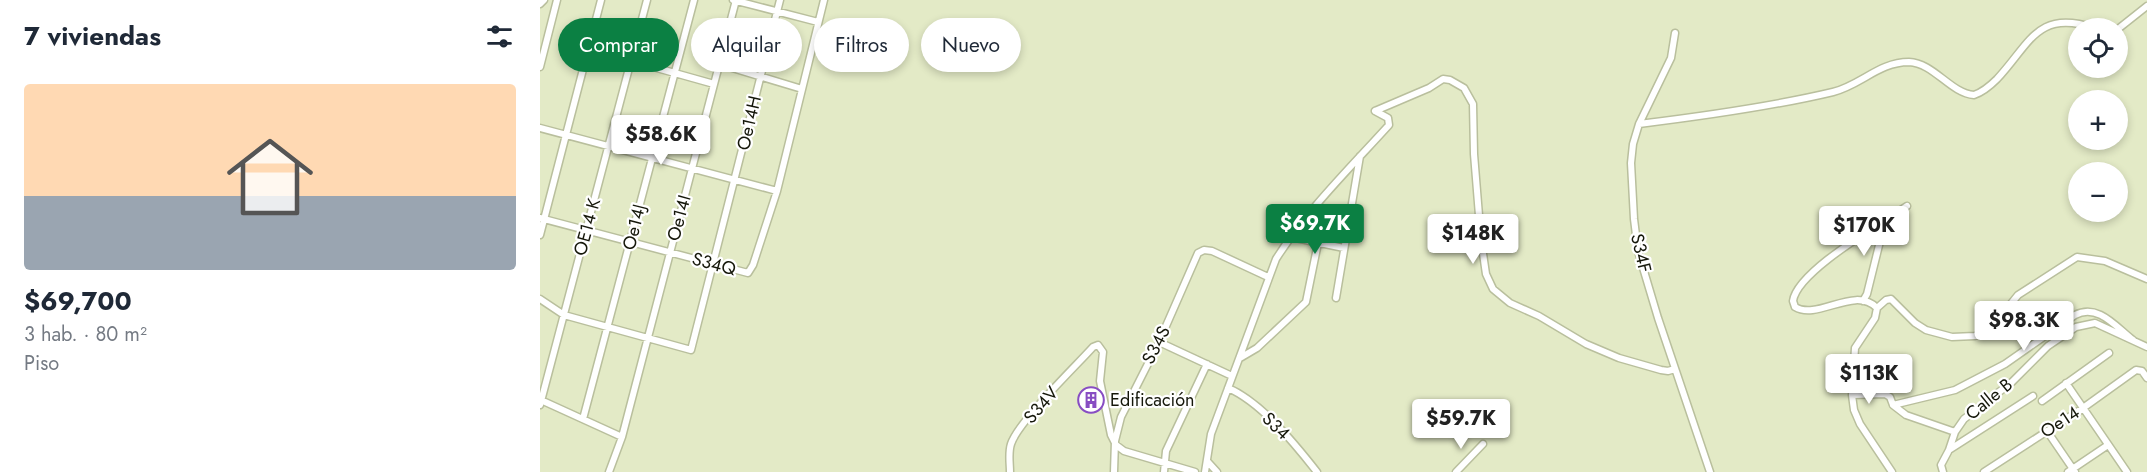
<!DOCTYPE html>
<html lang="es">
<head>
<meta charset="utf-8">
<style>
  :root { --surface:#fff; --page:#f6f6f7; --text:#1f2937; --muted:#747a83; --accent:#0b8043 }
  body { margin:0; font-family:Jost,sans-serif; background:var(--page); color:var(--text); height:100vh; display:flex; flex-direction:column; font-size:22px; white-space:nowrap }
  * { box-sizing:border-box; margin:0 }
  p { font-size:20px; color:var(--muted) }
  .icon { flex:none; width:33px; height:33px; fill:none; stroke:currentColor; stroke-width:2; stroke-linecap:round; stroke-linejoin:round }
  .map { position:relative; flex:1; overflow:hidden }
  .panel { display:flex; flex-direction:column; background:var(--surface); width:540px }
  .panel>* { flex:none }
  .banner { position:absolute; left:18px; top:18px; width:570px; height:54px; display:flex; gap:12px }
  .controls { position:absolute; left:1528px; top:18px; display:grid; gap:12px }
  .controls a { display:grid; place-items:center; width:60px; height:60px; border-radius:50%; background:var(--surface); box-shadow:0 3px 9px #0003; font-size:30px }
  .price { position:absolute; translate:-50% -51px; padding:0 14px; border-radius:6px; background:#fff; color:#222; font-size:20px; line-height:39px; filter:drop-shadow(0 2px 3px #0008) }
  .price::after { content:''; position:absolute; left:50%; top:36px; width:18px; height:14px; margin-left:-9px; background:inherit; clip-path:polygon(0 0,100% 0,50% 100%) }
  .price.on { background:var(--accent); color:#fff }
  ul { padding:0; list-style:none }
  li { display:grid; align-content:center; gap:12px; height:318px; padding:0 24px }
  li span { display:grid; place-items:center; height:186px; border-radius:6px; color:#555 }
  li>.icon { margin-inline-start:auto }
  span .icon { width:108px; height:108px; fill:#fffc; stroke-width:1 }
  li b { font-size:26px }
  h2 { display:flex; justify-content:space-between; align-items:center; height:72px; padding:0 24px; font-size:26px }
  .tag { padding:0 21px; border-radius:27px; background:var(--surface); box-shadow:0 3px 9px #0003; font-size:21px; line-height:54px }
  .tag.on { background:var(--accent); color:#fff }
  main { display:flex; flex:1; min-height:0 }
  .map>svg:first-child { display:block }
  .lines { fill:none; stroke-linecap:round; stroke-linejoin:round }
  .minor-casing { stroke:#b9bf9d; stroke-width:9 }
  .minor { stroke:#fff; stroke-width:6 }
  .labels { text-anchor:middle; stroke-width:4.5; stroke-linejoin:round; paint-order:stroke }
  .street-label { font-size:18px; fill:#15170a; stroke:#fff }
  .poi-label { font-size:18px; fill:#15170a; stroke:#fff; text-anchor:start }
</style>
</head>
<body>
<main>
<section class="panel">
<h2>7 viviendas<svg class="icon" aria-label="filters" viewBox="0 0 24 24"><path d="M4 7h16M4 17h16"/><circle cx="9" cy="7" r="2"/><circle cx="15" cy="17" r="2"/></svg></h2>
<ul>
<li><span style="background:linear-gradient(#ffd9b3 60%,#9aa5b1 0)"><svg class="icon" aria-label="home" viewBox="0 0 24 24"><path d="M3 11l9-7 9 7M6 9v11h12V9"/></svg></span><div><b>$69,700</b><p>3 hab. · 80 m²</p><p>Piso</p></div></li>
</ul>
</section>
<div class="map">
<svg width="1607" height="472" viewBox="0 0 1607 472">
  <rect width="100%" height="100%" fill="#e3eac6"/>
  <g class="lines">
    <!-- minor casing -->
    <g class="minor-casing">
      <path id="minor" d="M193 0 278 22
        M0 4 4 0
        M1578 29 1607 6
        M1135 33 1131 58 1099 124 1093 144 1091 163 1094 219 1098 251 1118 318 1170 472
        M49 49 174 84
        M179 64 262 89
        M0 67 17 0
        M835 111 889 88 903 79 910 80 924 88 933 104 934 154 941 240 946 274 953 289 970 303 999 316 1046 344 1079 358 1121 370 1128 371 1135 369
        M1099 124C1164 116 1230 107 1293 92 1321 85 1339 62 1369 62 1394 63 1410 93 1434 95 1443 92 1450 86 1457 79 1490 44 1497 9 1554 28
        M0 128 237 191
        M0 218 208 273 213 265 237 191 284 0
        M0 235 61 0
        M751 237 804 248
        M796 298 820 156
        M0 299 24 315 151 350 240 0
        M1323 301 1327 294 1345 221
        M1337 308 1346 300 1351 299 1375 323 1386 330 1412 337 1435 336 1444 332 1457 321 1478 295 1537 257 1565 261 1607 279
        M619 342 692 376
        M700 358 717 348 766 302 778 243
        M1526 383 1587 472
        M688 388C721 402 755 444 777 472
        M1312 395 1345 394 1350 397 1353 405
        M3 401 82 437
        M1502 401 1569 353
        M0 405 107 0
        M43 419 154 0
        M1507 431 1535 472
        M1415 432 1366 415 1353 405 1415 390 1465 364 1535 315C1558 303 1576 327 1593 340
        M1409 450 1415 432 1424 419 1472 382 1508 346 1536 327 1555 323 1607 347
        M667 461 677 472
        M69 472 82 437 196 0
        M470 472C470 463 468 453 471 444 478 422 535 367 553 347L558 345 563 352 560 381 571 435 576 445 584 451 655 472
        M574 472 575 441 581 417 619 342 658 253 664 250 672 251 728 277
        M624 472 626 451 667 364
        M665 472 671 434 736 259C767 210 810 168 849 125L848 118 835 111
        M916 472 943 444
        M1352 472 1320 424 1314 410 1312 395 1315 348 1335 318 1337 308C1314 285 1278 321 1255 307L1253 301C1257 271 1341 224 1367 206
        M1403 472 1401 465 1409 450 1493 396
        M1444 472 1543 408 1596 370 1602 371 1607 378
        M1528 472 1568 445"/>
    </g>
    <!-- minor -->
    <use href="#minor" class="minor"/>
  </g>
  <!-- icons -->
  <defs>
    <g id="building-ring" transform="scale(1.35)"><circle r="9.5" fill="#fff" stroke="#884dc3" stroke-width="1.5"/><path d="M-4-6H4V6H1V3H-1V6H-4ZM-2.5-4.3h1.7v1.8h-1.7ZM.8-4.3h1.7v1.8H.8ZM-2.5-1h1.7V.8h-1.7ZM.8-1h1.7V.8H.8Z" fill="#884dc3"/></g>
  </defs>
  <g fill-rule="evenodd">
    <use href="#building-ring" x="551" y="400"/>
  </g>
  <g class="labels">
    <!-- street labels -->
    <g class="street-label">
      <text transform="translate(209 123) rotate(-77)" y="6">Oe14H</text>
      <text transform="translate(139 218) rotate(-75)" y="6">Oe14I</text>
      <text transform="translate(47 227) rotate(-75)" y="6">OE14 K</text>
      <text transform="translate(94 227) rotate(-76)" y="6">Oe14J</text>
      <text transform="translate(1101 253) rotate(77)" y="6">S34F</text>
      <text transform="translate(174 264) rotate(15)" y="6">S34Q</text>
      <text transform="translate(616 345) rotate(-63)" y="6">S34S</text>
      <text transform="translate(1449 399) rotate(-39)" y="6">Calle B</text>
      <text transform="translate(501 405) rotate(-49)" y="6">S34V</text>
      <text transform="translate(1520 422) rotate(-33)" y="6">Oe14</text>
      <text transform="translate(736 426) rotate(44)" y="6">S34</text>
    </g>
    <!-- poi labels -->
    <g class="poi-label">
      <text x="570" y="406">Edificación</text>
    </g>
  </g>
</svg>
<div class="controls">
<a><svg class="icon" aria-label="locate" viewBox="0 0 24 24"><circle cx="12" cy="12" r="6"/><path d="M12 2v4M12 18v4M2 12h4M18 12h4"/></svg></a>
<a>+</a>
<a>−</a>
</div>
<b class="price" style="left:121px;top:166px">$58.6K</b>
<b class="price on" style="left:775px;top:255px">$69.7K</b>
<b class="price" style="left:1324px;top:257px">$170K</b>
<b class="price" style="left:933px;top:265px">$148K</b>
<b class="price" style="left:1484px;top:352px">$98.3K</b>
<b class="price" style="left:1329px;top:405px">$113K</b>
<b class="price" style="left:921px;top:450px">$59.7K</b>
<div class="banner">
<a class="tag on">Comprar</a>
<a class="tag">Alquilar</a>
<a class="tag">Filtros</a>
<a class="tag">Nuevo</a>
</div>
</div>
</main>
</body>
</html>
